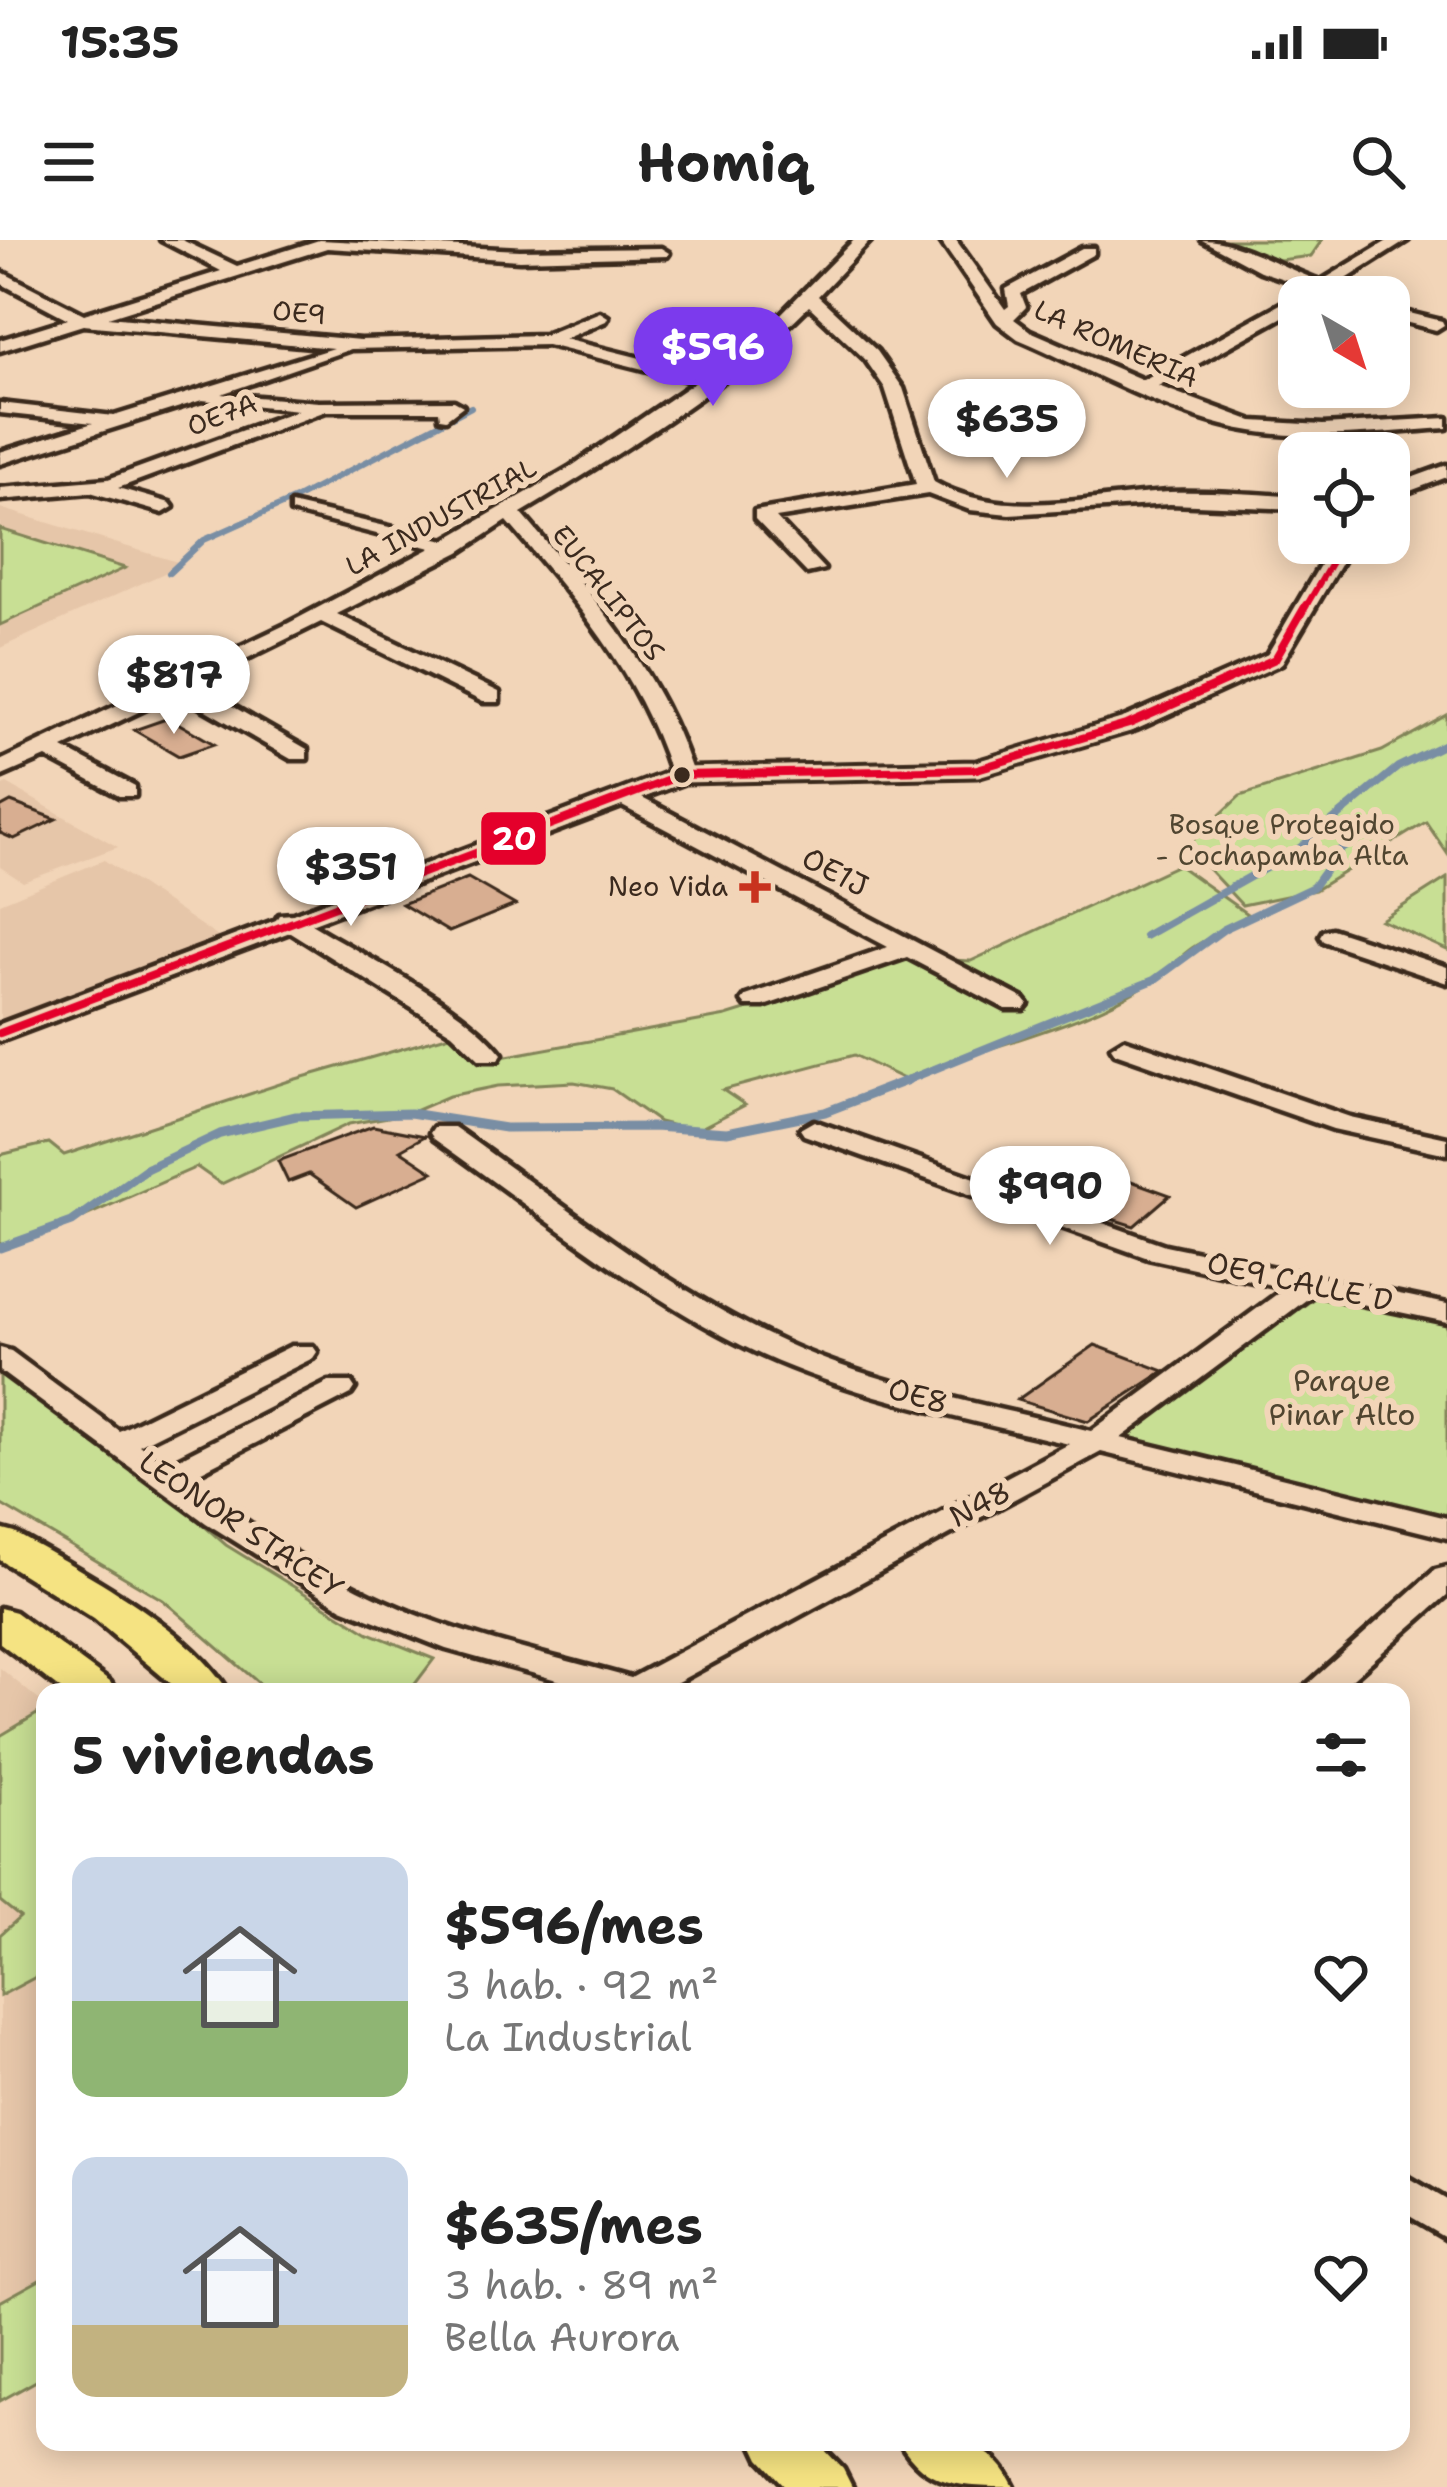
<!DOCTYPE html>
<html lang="es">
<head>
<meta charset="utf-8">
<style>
  :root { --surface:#fff; --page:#f6f6f6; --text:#222; --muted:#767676; --accent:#7c3aed }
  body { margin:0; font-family:"Shantell Sans",sans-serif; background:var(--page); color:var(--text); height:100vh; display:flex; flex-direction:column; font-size:45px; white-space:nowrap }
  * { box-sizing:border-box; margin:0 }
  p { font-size:39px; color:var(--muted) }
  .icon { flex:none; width:66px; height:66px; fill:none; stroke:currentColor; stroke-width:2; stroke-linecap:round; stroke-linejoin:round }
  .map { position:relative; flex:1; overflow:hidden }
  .sheet { position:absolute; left:36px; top:1443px; width:1374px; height:768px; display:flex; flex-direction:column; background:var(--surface); border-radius:24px; box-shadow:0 6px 30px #0003 }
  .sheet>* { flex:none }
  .needle { width:78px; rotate:141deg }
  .tools { position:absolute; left:1278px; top:36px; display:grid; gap:24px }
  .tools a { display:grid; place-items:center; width:132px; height:132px; border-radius:24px; background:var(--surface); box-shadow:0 6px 30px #0003; font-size:60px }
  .price { position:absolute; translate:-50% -102px; padding:0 27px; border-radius:42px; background:#fff; color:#222; font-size:39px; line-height:78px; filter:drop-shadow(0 3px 6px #0008) }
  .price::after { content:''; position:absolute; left:50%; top:72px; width:36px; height:27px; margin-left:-18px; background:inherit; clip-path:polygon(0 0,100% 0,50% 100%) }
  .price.on { background:var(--accent); color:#fff }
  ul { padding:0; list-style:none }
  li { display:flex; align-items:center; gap:36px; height:300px; padding:0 36px }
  li span { display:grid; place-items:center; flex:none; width:336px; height:240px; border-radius:24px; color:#555 }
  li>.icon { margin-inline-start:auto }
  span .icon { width:144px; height:144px; fill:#fffc; stroke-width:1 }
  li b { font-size:51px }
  h2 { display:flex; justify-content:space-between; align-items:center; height:144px; padding:0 36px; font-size:51px }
  .status { display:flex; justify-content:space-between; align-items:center; height:84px; padding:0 60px; background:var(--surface); direction:ltr }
  .status svg { height:33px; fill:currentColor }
  header { display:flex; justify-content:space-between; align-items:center; height:156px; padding:0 36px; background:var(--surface); font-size:54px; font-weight:700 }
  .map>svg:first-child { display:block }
  .built { fill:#e6c6a9 }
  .green { fill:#c8df94; stroke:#828459; stroke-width:3 }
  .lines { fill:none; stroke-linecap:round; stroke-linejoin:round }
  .stream-far2 { stroke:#798ea4; stroke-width:6 }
  .stream-far1 { stroke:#798ea4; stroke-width:8 }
  .stream { stroke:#798ea4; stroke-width:9 }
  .building { fill:#d8ae91; stroke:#3b2a1e; stroke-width:3 }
  .minor-casing { stroke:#3b2a1e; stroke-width:9 }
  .major-casing { stroke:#3b2a1e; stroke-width:9 }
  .minor { fill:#f2d5b8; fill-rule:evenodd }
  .major { fill:#f5e382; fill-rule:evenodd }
  .bus-1-far1-casing { stroke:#f2d5b8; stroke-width:12 }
  .bus-1-casing { stroke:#f2d5b8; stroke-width:15 }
  .bus-1-far1 { stroke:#e4002b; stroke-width:6 }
  .bus-1 { stroke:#e4002b; stroke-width:8 }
  .bus-dot { fill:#3b2a1e; stroke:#f2d5b8; stroke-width:4.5 }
  .poi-dot { fill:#c8321e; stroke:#f2d5b8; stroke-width:4.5 }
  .labels { text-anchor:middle; stroke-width:12; stroke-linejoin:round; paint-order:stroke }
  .far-street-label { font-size:27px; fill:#3b2a1e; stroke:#f2d5b8 }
  .far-park-label { font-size:27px; fill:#504530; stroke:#f2d5b8 }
  .far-poi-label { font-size:27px; fill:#3b2a1e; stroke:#f2d5b8; text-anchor:end }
  .street-label { font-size:30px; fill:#3b2a1e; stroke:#f2d5b8 }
  .park-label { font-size:30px; fill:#504530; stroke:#f2d5b8 }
  .line-badge { stroke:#f2d5b8; stroke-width:4.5 }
  .badge-label { font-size:33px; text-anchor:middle; font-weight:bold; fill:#fff }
</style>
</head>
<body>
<div class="status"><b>15:35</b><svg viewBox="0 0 49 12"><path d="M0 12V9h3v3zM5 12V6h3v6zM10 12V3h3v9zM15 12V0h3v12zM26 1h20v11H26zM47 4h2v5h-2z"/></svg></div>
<header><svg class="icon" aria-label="menu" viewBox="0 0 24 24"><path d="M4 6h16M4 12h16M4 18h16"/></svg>Homiq<svg class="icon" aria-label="search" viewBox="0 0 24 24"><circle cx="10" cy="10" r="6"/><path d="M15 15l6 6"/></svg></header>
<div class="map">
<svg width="1447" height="2247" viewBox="0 0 1447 2247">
  <rect width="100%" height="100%" fill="#f2d5b8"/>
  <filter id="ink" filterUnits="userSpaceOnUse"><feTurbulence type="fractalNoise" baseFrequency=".00833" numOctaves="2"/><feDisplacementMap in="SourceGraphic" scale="24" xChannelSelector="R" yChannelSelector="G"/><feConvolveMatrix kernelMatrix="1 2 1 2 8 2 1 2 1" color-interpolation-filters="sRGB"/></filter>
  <g filter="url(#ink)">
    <!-- built -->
    <path class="built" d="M0 268 184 324 0 408Z
      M7 544 118 607 23 642 0 627V547Z
      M104 620 221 699 0 785V663Z
      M0 1428 45 1465V2039L0 2064Z"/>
    <!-- green -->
    <path class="green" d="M1214 0H1322L1311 16 1280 20Z
      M0 289 125 328 0 385Z
      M1447 475V613L1426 582 1315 650 1242 665 1187 606 1240 556 1382 511Z
      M1178 625 1247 674C1233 689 1209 696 1192 708 1179 717 1169 729 1156 738 1086 788 984 805 904 839L854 815 723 850 745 865 695 891 659 882 612 849 574 842 498 846 449 856 410 873 349 884 221 944 197 927 72 982 0 1008V915L49 903 64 915 289 841 464 791 485 820 726 776 912 718 971 721Z
      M1447 638V710L1381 680Z
      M1316 1057 1447 1079V1283L1115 1201Z
      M0 1107 226 1305 369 1393 434 1419 409 1452H269L163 1360 0 1264Z
      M37 1474 45 1482V1732L0 1756V1695L20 1677 0 1661V1496Z
      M45 2037V2136L0 2161V2062Z"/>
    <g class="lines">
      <!-- stream-far2 -->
      <path class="stream-far2" d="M169 333 204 300 295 259 471 167"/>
      <!-- stream-far1 -->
      <path class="stream-far1" d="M1145 696 1296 611 1398 527 1447 503
        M900 843 1154 740 1224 689 1313 647 1340 610 1370 590"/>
      <!-- stream -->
      <path class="stream" d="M0 1008 72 982 146 929 220 894 296 876 410 873 505 888 654 887 727 892 825 872 908 840"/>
    </g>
    <!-- building -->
    <path class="building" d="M169 478 214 504 179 516 134 490Z
      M11 562 56 579 14 599 0 593V568Z
      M468 638 515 665 449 692 402 664Z
      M373 886 425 896 400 910 433 932 356 967 309 934 288 942 278 921Z
      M1101 930 1170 955 1134 986 1064 964Z
      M1095 1105 1164 1131 1088 1181 1017 1160Z"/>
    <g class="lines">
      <!-- minor casing -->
      <g class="minor-casing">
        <path id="minor" d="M161 0H182L237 26 319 0 520 10 661 8 669 13 667 16 520 20 327 8 108 77 360 100 544 95 600 72 608 77 606 81 564 99 705 134 775 80 854 0H871L818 56 877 111 903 148 934 242C1005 282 1093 255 1170 252 1213 251 1256 254 1299 257V269L1170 264 1009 274 970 270 928 254 776 278 824 329 807 333 755 279V271L916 244 885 148 865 119 809 66C726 149 621 213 521 273 589 352 658 427 691 528L976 522 1121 479 1267 415 1333 303H1353L1282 423 1137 489 977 536 685 542 642 558 1024 759 1028 764 1024 769H1006L907 717 764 766H746L742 761 746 756 888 707 622 566 311 684C367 718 463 764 502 814L498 820H480L452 793 290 692 0 801V784L276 680 279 675 293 674 670 532C638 432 574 359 507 281L460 312 337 374 499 452V462H483L321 382 187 448 213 455 307 509V519H291L197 465 170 457 63 508 135 546V556H119L46 517 0 537V521L285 385 431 308 291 272V264L445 300 569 228 695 142 547 105 351 109 221 154 319 162 454 161 463 166 446 179 440 178 439 171H326L118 248 170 263 173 267 163 273 90 252 0 260V248L108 239 298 170 202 160 0 224V212L93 183 0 173V163L114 176 333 108 83 85 0 111V100L68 79 0 43V31L84 74 221 31Z
          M940 0H956L1005 69 1009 66 1006 49 1082 8H1094V14L1021 54 1026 67 1014 79 1030 91 1143 140 1293 57H1303H1299V68L1158 146 1253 181 1323 185 1447 178V188C1383 192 1315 201 1252 191 1176 180 1089 129 1018 99L997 83Z
          M1202 0C1238 0 1285 29 1321 41L1389 0H1408L1318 57H1305L1310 48 1260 31Z
          M1389 68 1442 81 1444 85 1436 90 1389 78Z
          M1447 225V237L1389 259V246Z
          M1332 689 1447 727V743L1323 701 1320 696 1323 691Z
          M1124 799 1350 877 1447 898V914L1333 889 1115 813 1111 807Z
          M814 881 1165 1005 1447 1064V1082L1314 1054 1121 1198 1447 1278V1298L1101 1212 659 1452H600L446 1409 342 1368 206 1283 0 1131V1108L11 1111 119 1191 291 1106H313L317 1112 313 1118 139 1205 166 1225 329 1142H351L355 1148 351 1154 186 1239C254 1287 323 1336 400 1368 475 1400 554 1416 631 1438L1069 1204C970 1180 854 1157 762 1115 645 1061 540 973 434 899L430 893 434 887H454C559 961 665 1048 783 1102 875 1145 992 1166 1091 1191L1285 1048 1148 1018 804 895 800 889Z
          M1447 1327V1355L1337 1452H1299L1435 1330Z
          M1401 1933 1447 1960V1998L1401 1971Z"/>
      </g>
      <!-- major casing -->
      <g class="major-casing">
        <path id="major" d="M0 1289 15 1293C82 1331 188 1386 229 1452H181L94 1379 0 1320Z
          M0 1368 15 1372 110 1442 116 1452H64L0 1403Z
          M752 2202H817L843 2229 852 2247H786L760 2219Z
          M900 2202C950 2202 989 2194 1014 2247 963 2247 925 2247 900 2202Z"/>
      </g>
      <!-- minor -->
      <use href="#minor" class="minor"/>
      <!-- major -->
      <use href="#major" class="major"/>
      <!-- bus-1-far1 casing -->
      <g class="bus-1-far1-casing">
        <path id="bus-1-far1" d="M1305 368 1343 303"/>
      </g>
      <!-- bus-1 casing -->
      <g class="bus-1-casing">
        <path id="bus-1" d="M0 793 682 535 977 529 1129 484 1275 419 1306 365"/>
      </g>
      <!-- bus-1-far1 -->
      <use href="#bus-1-far1" class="bus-1-far1"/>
      <!-- bus-1 -->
      <use href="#bus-1" class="bus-1"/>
    </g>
  </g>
  <!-- markers -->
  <circle class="bus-dot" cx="682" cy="535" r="10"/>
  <path class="poi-dot" d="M749 629h12v12h12v12h-12v12h-12v-12h-12v-12h12z"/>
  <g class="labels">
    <!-- far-street labels -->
    <g class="far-street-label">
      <text transform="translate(299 73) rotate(5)" y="9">OE9</text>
      <text transform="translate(1116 104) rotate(24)" y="9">LA ROMERIA</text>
      <text transform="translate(222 175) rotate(-21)" y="9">OE7A</text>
      <text transform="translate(441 277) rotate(-29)" y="9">LA INDUSTRIAL</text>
      <text transform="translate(608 353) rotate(52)" y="9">EUCALIPTOS</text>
    </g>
    <!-- far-park labels -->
    <g class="far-park-label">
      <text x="1282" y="594">Bosque Protegido<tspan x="1282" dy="31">- Cochapamba Alta</tspan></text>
    </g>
    <!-- far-poi labels -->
    <g class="far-poi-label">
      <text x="728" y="656">Neo Vida</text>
    </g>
    <!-- street labels -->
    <g class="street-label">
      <text transform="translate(835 632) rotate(28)" y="10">OE1J</text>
      <text transform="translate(1300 1042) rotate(12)" y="10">OE9 CALLE D</text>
      <text transform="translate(918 1156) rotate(16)" y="10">OE8</text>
      <text transform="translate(980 1264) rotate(-28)" y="10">N48</text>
      <text transform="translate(241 1285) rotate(34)" y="10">LEONOR STACEY</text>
    </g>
    <!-- park labels -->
    <g class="park-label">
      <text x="1342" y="1151">Parque<tspan x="1342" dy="34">Pinar Alto</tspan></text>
    </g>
  </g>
  <rect class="line-badge" x="479" y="570" width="69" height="57" rx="12" fill="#e4002b"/>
  <g class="badge-label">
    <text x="514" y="610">20</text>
  </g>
</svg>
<div class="tools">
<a><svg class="needle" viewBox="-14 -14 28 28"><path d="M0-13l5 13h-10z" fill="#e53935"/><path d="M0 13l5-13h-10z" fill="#767676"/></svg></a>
<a><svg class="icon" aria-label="locate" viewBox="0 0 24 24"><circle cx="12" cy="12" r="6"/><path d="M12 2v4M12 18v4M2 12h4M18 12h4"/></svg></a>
</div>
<b class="price on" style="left:713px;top:169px">$596</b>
<b class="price" style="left:1007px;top:241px">$635</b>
<b class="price" style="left:174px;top:497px">$817</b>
<b class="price" style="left:351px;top:689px">$351</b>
<b class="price" style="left:1050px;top:1008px">$990</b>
<section class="sheet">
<h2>5 viviendas<svg class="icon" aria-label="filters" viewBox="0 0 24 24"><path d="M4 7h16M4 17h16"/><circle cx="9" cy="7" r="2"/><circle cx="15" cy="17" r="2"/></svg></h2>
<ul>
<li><span style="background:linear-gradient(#c9d6e8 60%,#8fb573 0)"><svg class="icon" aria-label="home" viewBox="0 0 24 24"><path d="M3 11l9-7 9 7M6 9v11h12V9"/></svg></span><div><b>$596/mes</b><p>3 hab. · 92 m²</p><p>La Industrial</p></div><svg class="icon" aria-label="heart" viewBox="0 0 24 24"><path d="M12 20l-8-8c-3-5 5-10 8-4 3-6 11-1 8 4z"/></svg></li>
<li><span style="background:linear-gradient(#c9d6e8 70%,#c2b280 0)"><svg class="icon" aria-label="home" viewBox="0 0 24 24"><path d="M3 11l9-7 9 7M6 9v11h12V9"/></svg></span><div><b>$635/mes</b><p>3 hab. · 89 m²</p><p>Bella Aurora</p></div><svg class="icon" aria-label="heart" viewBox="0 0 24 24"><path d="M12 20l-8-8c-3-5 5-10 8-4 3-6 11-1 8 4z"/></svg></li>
</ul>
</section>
</div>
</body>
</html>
